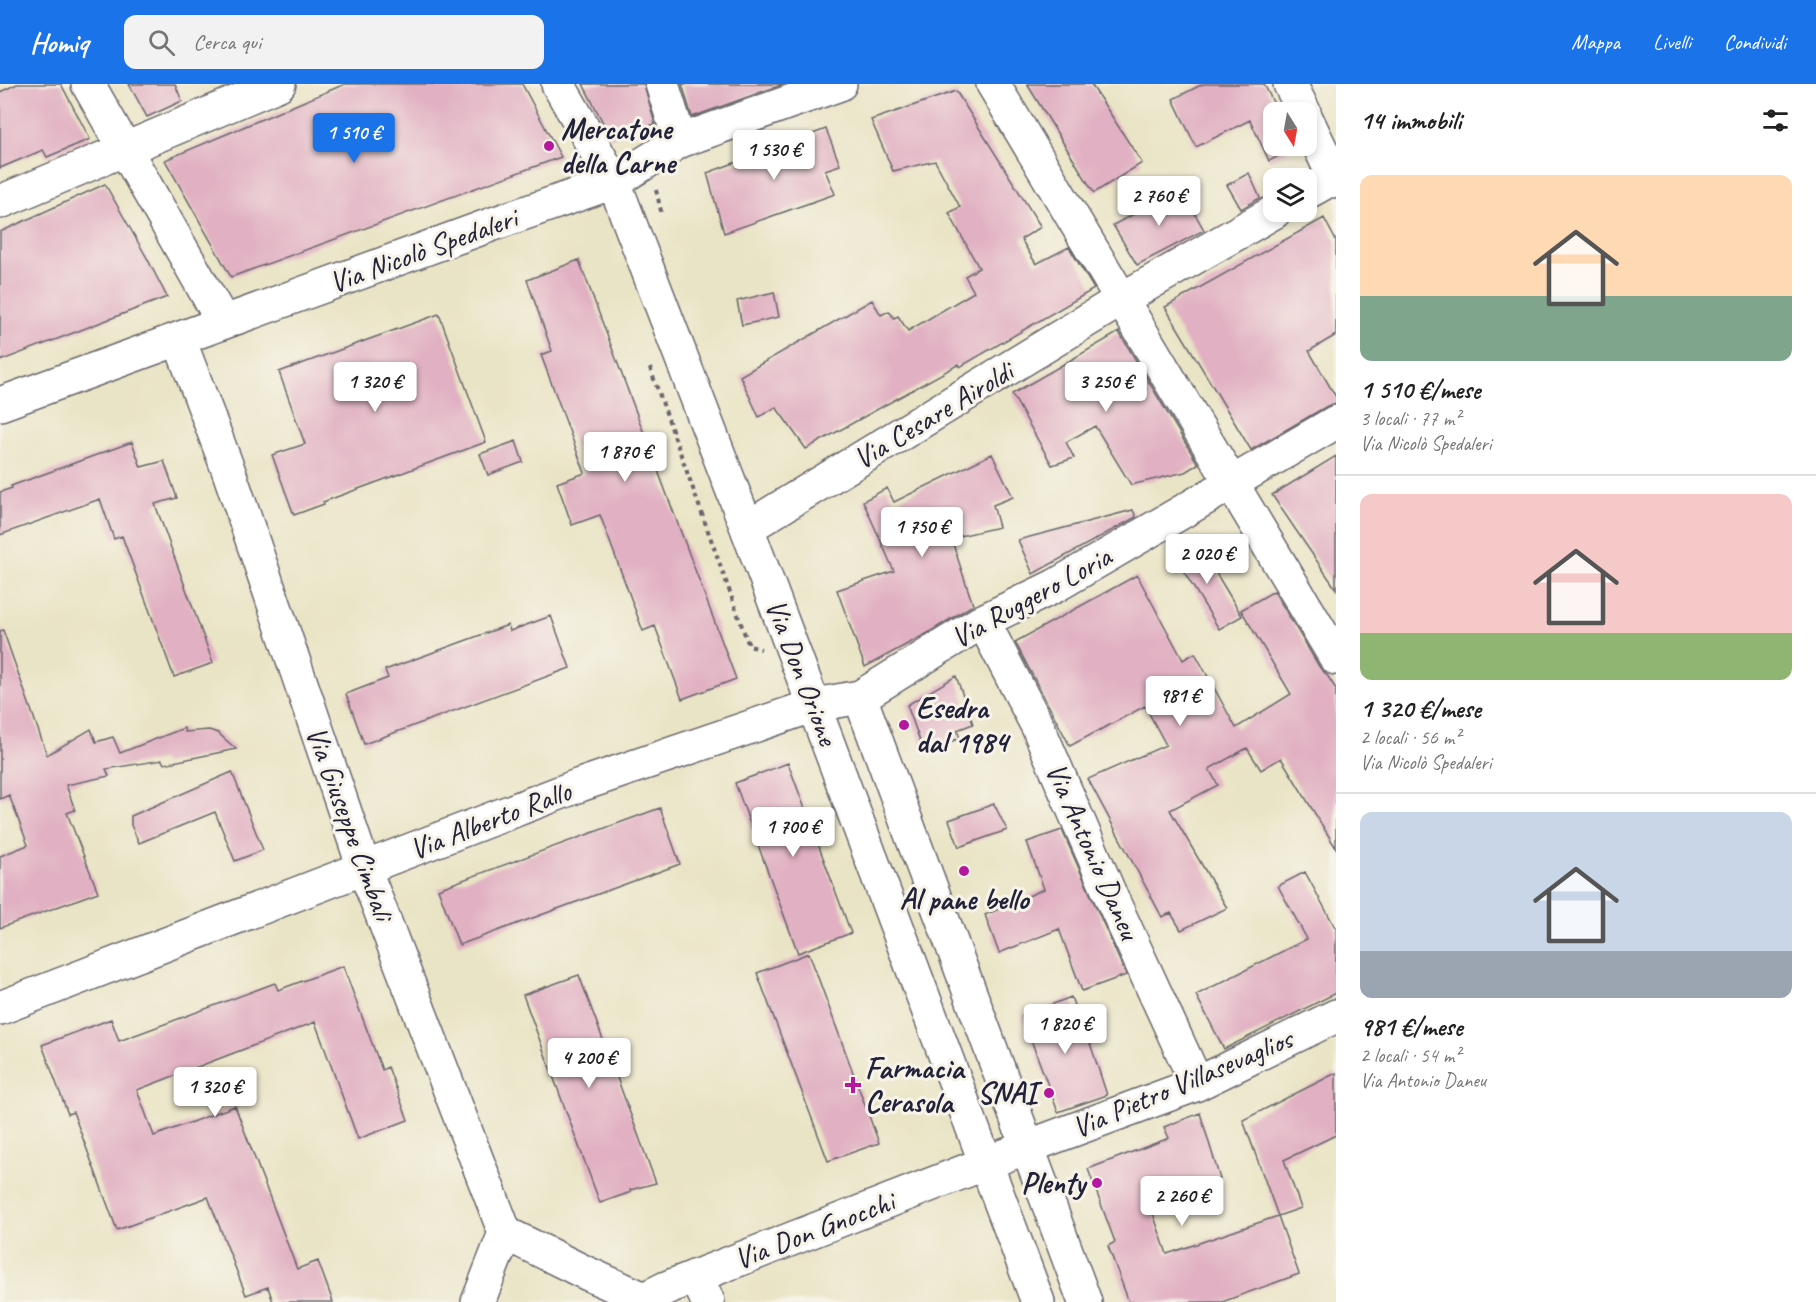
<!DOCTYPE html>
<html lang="it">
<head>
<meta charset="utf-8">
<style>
  :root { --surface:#fff; --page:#f2f2f2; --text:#222; --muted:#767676; --line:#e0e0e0; --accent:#1a73e8 }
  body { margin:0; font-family:Caveat,sans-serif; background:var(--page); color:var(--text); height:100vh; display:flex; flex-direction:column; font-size:22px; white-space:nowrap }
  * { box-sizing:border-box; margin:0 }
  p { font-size:20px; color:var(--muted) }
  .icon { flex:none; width:33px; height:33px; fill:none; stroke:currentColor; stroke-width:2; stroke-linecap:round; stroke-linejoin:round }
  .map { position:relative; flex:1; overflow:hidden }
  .details { display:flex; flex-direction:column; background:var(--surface); width:480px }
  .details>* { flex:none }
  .needle { width:39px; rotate:169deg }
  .buttons { position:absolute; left:1263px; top:18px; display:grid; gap:12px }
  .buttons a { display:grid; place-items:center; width:54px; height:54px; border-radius:12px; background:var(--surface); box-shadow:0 3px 9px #0003; font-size:30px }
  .price { position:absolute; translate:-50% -51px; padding:0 14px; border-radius:6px; background:#fff; color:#222; font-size:20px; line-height:39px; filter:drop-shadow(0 2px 3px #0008) }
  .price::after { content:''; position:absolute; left:50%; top:36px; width:18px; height:14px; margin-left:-9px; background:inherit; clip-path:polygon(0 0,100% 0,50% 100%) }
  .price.active { background:var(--accent); color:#fff }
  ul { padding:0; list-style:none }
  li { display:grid; align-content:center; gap:12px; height:318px; padding:0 24px }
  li+li { border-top:2px solid var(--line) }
  li span { display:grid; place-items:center; height:186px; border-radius:12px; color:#555 }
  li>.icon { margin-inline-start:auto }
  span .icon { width:108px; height:108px; fill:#fffc; stroke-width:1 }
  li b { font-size:26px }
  h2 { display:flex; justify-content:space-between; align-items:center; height:72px; padding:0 24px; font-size:26px }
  header { display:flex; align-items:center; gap:36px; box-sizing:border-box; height:84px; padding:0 30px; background:var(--accent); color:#fff }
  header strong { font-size:28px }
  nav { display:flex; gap:33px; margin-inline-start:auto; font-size:21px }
  .search { width:420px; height:54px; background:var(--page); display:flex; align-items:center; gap:15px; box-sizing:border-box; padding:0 21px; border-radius:12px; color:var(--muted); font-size:22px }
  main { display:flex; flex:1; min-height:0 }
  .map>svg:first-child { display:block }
  .building { fill:#e1b0c2 }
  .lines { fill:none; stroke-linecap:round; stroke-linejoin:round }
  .minor-casing { stroke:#68666c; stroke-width:36 }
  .path { stroke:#68666c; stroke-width:4; stroke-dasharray:4.5 4.5; stroke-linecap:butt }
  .minor { stroke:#fff; stroke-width:33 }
  .poi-dot { fill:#b5179e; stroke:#f7f3e8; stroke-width:2 }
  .labels { text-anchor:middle; stroke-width:6; stroke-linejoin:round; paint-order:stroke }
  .poi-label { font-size:30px; font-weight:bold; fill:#22223b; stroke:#f7f3e8; text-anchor:start }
  .street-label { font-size:30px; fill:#22223b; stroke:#f7f3e8 }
</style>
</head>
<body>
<header>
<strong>Homiq</strong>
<div class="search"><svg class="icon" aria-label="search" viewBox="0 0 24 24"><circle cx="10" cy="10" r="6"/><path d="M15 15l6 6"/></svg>Cerca qui</div>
<nav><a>Mappa</a><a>Livelli</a><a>Condividi</a></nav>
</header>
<main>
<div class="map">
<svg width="1336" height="1218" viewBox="0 0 1336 1218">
  <rect width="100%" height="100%" fill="#f7f3e8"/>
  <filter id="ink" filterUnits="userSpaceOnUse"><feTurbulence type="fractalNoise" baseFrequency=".0167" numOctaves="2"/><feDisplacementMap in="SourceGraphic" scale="12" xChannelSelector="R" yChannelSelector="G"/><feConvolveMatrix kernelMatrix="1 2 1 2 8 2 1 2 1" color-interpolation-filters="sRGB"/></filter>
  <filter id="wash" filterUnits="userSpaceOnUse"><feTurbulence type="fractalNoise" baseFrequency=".008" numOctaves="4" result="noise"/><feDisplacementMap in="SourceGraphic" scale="24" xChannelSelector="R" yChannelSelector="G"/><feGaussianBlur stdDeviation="1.35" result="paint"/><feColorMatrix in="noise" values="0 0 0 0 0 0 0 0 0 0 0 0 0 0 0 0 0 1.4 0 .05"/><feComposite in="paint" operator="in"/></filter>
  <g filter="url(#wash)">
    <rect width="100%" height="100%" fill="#eae4c6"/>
    <g id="blocks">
      <!-- building -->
      <path class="building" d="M17 0H61L90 55 47 73 43 66 0 84V8Z
        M129 0H175L182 17 147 33Z
        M345 0H522L561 73 231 193 165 76Z
        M583 0H644L655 40 611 54Z
        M682 0H784L692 33Z
        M1027 0H1091L1142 79 1094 109Z
        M1203 0H1264L1278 28H1269L1274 39V62H1284L1287 68 1269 77 1250 36 1196 63 1173 15Z
        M956 7 1041 143 1021 155 1036 180 1069 163 1094 205 960 283 959 280 806 365 776 323 759 333 740 292 872 216 881 231 889 227 894 234 898 232 908 247 974 208 965 192 979 184 949 129 960 123 935 77 893 87 871 36Z
        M826 45 840 81 825 86 835 110 724 149 707 89Z
        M1249 89 1260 114 1241 125 1227 101Z
        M105 100 147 174 167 213 0 277V148Z
        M1181 105 1204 146 1137 181 1113 141Z
        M1324 134 1336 157V251L1309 267 1336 313V319L1327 322 1251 366 1165 223Z
        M579 176 736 595 682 615 655 542 643 547 600 431 572 441 557 399 585 389 541 271 552 267 527 196Z
        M774 208 779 233 742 241 737 217Z
        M439 230 486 358 323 418 324 420 294 431 272 371 305 360 279 288Z
        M1119 248 1198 380 1185 388 1131 401 1095 342 1066 358 1074 374 1052 381 1012 310Z
        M516 357 523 378 488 391 480 370Z
        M132 358 141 383 164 377 177 414 155 420 213 579 174 593 122 452 114 455 100 415 0 451V408L12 404 11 402Z
        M992 370 1013 413 993 421 999 443 951 454 973 521 928 549 865 583 837 506 894 487 863 417 887 404 894 418Z
        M1336 372V505L1272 411Z
        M1133 426 1136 433 1033 490 1018 456Z
        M1196 456 1242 532 1219 545 1173 470Z
        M1137 491 1183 576 1195 569 1236 644 1291 610 1241 526 1274 507 1320 584 1327 591 1336 605V764L1281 674 1261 686 1247 664 1209 685 1218 701 1170 726 1227 824 1181 846 1171 829 1162 833 1088 695 1166 661 1145 622 1070 662 1015 558Z
        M551 532 570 584 364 660 346 610 388 594 385 586 508 541 510 547Z
        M3 546 47 671 91 645 96 658 113 653 120 669 184 644 185 648 209 646 218 649 236 665 164 680 162 676 106 685 109 692 66 701 75 726 67 729 98 808 0 844V772L28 761 9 711 0 715V547Z
        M956 592 973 640 957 646 960 654 924 668 907 621Z
        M788 679 851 849 798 869 735 699Z
        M232 688 263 766 235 777 215 728 139 759 131 741V732Z
        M994 720 1007 746 959 763 949 736Z
        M660 724 680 780 459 861 438 805Z
        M1062 746 1126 891 1082 907 1059 845 999 869 985 831 1044 805 1027 758Z
        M1305 788 1336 845V909L1224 965 1196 911 1307 855 1278 802Z
        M809 869 879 1059 828 1077 757 889Z
        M343 882 382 986 388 983 408 1036 358 1055 315 938 137 1006 154 1052 235 1022 297 1185 318 1177 333 1218H273L268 1203 246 1211 208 1113 117 1146 73 1028 68 1030 42 961 111 935 119 957 275 899 278 906Z
        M579 891 656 1099 630 1106 631 1108 600 1119 523 911Z
        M1071 913 1087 957 1089 956 1107 1011 1058 1028 1022 932Z
        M1336 989V1051L1284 1076 1301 1124 1278 1132 1243 1036Z
        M1200 1029 1220 1095 1150 1121 1167 1170 1278 1132 1299 1190 1222 1218H1129L1108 1162 1115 1158 1088 1085 1169 1054 1164 1043Z"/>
    </g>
  </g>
  <g filter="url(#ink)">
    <use href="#blocks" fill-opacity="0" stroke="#68666c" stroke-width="1.5"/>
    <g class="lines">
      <!-- minor casing -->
      <g class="minor-casing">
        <path id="minor" d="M88 0 223 238
          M558 0 614 98 747 444 1038 1218
          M662 0 680 57
          M993 0 1336 574
          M1290 0 1304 28
          M1306 34 1336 97
          M1306 109 1336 92
          M0 118 279 0
          M179 255 229 388 364 784 505 1149 478 1218
          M0 320 493 140 614 98 680 57 840 0
          M747 444 1122 215 1274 128
          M983 537 1038 643 1112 815 1197 1000
          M860 613 1085 1218
          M0 924 580 701 815 621 860 613 983 537 1055 502 1336 338
          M505 1149 584 1188 644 1215
          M696 1192 708 1218
          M644 1215 666 1204 1027 1063 1197 1000 1336 932"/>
      </g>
      <!-- path -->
      <path class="path" d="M656 106 662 131
        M650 284 749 562 761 565"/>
      <!-- minor -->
      <use href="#minor" class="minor"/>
    </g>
  </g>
  <!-- markers -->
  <g class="poi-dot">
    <circle cx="549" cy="62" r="6"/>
    <circle cx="904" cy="641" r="6"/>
    <circle cx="964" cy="787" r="6"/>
    <path d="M850 992h6v6h6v6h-6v6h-6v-6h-6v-6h6z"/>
    <circle cx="1049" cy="1009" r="6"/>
    <circle cx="1097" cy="1099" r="6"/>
  </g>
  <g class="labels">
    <!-- poi labels -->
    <g class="poi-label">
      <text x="561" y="55">Mercatone<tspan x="561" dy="34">della Carne</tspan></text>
      <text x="916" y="634">Esedra<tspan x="916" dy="34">dal 1984</tspan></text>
      <text x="964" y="825" text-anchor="middle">Al pane bello</text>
      <text x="865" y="994">Farmacia<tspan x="865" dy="34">Cerasola</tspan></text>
      <text x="1037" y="1019" text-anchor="end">SNAI</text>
      <text x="1085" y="1109" text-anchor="end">Plenty</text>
    </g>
    <!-- street labels -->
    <g class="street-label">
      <text transform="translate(423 166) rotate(-20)" y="10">Via Nicolò Spedaleri</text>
      <text transform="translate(933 331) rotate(-31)" y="10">Via Cesare Airoldi</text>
      <text transform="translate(1031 513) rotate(-29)" y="10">Via Ruggero Loria</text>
      <text transform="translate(802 588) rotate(69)" y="10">Via Don Orione</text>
      <text transform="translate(490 736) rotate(-21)" y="10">Via Alberto Rallo</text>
      <text transform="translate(350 739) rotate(70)" y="10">Via Giuseppe Cimbali</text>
      <text transform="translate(1093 767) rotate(66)" y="10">Via Antonio Daneu</text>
      <text transform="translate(1182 999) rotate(-23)" y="10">Via Pietro Villasevaglios</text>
      <text transform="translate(814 1146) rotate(-21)" y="10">Via Don Gnocchi</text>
    </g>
  </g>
</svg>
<div class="buttons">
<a><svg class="needle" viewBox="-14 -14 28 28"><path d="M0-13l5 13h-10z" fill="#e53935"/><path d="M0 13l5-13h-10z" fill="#767676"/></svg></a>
<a><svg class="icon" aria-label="layers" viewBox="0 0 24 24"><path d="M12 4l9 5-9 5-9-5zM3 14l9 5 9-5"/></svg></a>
</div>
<b class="price active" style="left:354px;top:80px">1 510 €</b>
<b class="price" style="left:774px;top:97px">1 530 €</b>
<b class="price" style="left:1159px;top:143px">2 760 €</b>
<b class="price" style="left:375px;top:329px">1 320 €</b>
<b class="price" style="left:1106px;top:329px">3 250 €</b>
<b class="price" style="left:625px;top:399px">1 870 €</b>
<b class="price" style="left:922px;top:474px">1 750 €</b>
<b class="price" style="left:1207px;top:501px">2 020 €</b>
<b class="price" style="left:1180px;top:643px">981 €</b>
<b class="price" style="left:793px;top:774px">1 700 €</b>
<b class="price" style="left:1065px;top:971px">1 820 €</b>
<b class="price" style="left:589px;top:1005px">4 200 €</b>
<b class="price" style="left:215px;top:1034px">1 320 €</b>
<b class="price" style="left:1182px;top:1143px">2 260 €</b>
</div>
<section class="details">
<h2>14 immobili<svg class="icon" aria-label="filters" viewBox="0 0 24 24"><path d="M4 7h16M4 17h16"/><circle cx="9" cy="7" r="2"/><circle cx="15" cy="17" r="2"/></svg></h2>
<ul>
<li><span style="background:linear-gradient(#ffd9b3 65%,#7fa58c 0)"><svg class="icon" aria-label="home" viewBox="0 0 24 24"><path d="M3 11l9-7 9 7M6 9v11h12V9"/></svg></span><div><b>1 510 €/mese</b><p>3 locali · 77 m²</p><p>Via Nicolò Spedaleri</p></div></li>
<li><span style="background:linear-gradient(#f6c9c9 75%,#8fb573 0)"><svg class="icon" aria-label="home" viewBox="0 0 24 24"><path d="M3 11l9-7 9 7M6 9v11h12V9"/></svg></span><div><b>1 320 €/mese</b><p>2 locali · 56 m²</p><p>Via Nicolò Spedaleri</p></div></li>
<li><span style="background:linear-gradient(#c9d6e8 75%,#9aa5b1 0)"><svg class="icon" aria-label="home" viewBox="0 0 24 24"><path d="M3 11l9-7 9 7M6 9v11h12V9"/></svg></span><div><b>981 €/mese</b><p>2 locali · 54 m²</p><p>Via Antonio Daneu</p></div></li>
</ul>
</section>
</main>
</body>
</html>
